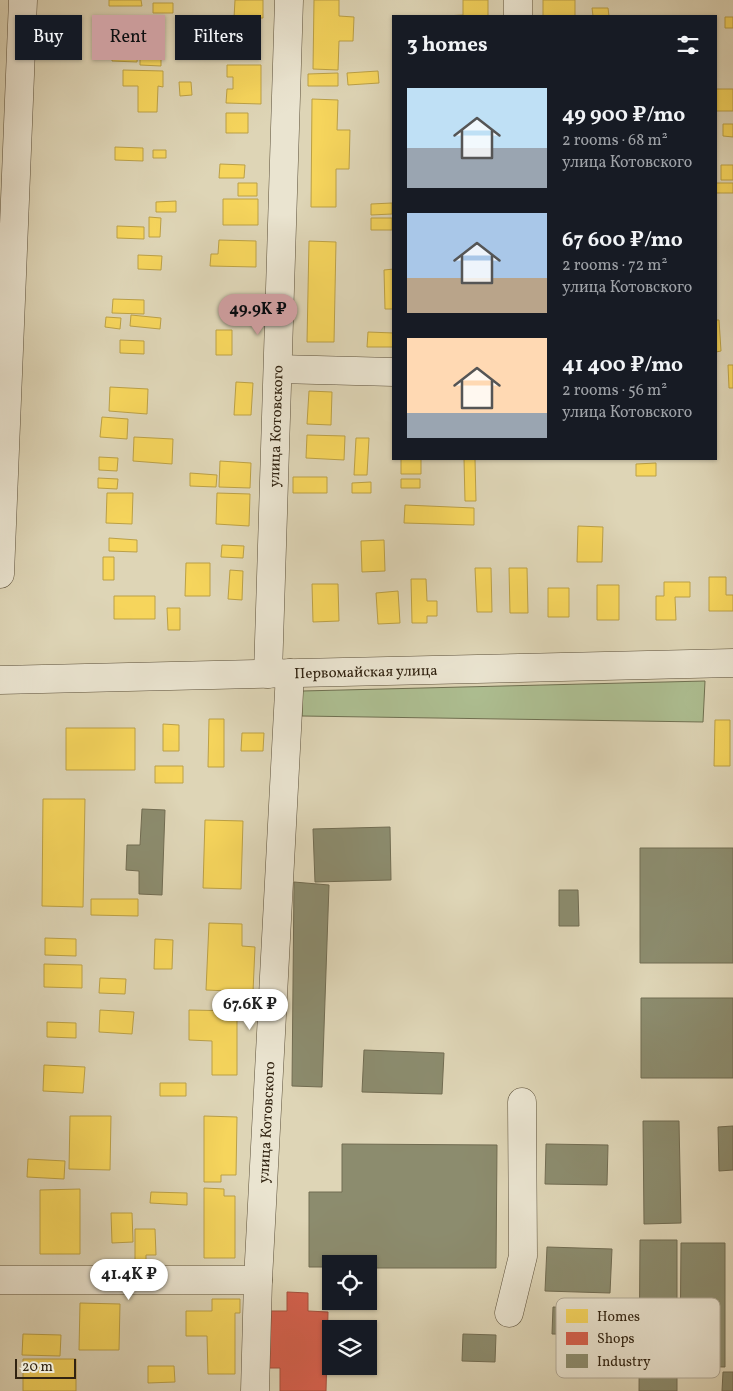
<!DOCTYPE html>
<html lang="en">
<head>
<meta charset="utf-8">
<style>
  :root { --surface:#171b24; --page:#20242c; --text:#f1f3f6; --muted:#9ea1a6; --accent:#c59692 }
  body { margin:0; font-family:Vollkorn,serif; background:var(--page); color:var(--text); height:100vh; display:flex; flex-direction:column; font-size:19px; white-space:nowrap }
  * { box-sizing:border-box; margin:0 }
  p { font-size:16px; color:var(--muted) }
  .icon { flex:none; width:28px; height:28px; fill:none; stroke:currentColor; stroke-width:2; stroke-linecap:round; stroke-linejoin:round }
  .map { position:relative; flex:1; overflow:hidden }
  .drawer { position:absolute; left:392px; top:15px; width:325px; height:445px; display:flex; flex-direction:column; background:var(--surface); border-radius:0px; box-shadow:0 1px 4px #0004 }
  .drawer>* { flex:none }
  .top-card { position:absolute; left:15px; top:15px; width:302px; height:45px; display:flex; gap:10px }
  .fabs { position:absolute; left:322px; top:1255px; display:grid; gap:10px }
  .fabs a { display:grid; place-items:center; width:55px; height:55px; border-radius:0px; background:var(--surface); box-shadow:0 1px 4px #0004; font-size:25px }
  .scale { position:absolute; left:15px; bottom:12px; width:61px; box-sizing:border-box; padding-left:5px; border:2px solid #312311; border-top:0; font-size:14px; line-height:18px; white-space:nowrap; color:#312311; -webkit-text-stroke:4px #eae4d0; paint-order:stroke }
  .price { position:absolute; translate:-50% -42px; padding:0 11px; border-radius:18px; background:#fff; color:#222; font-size:16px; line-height:32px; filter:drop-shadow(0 1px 2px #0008) }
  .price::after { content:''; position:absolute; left:50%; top:30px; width:15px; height:11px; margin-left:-8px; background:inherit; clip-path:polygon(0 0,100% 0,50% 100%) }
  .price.on { background:var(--accent); color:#111 }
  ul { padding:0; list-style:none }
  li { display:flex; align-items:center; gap:15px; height:125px; padding:0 15px }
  li span { display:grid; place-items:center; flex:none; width:140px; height:100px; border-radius:0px; color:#555 }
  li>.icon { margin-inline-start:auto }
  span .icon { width:60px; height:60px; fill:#fffc; stroke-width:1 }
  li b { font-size:21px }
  h2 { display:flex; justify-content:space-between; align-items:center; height:60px; padding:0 15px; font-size:21px }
  .tag { padding:0 18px; border-radius:0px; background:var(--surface); box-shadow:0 1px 4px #0004; font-size:18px; line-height:45px }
  .tag.on { background:var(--accent); color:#111 }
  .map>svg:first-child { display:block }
  .grass { fill:#adbe91; stroke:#6f7051 }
  .homes { fill:#f6d55c; stroke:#bba046 }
  .shops { fill:#d6604d; stroke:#a44e3b }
  .industry { fill:#8c8c6e; stroke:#716c52 }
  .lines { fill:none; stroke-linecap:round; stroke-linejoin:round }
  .minor-casing { stroke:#5c503a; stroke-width:29 }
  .minor { stroke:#eae4d0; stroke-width:28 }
  .labels { text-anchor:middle; stroke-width:5; stroke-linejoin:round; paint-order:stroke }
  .street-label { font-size:15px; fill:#312311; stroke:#eae4d0 }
  .key { fill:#eae4d0; stroke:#b2aa97; stroke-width:1 }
  .key-label { font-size:14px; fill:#312311 }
</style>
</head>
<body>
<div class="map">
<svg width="733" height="1391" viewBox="0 0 733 1391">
  <rect width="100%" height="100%" fill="#ded5b6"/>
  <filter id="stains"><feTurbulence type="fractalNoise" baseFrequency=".004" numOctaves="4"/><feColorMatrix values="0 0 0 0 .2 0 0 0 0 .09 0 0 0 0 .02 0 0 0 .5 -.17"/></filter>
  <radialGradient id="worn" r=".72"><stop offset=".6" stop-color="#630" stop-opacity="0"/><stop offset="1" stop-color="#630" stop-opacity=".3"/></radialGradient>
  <!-- grass -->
  <path class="grass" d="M705 681 703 722 302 716V691Z"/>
  <!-- homes -->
  <path class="homes" d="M109 0H141L142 6H109Z
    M235 0H263V18H234Z
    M314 0H339V16L354 17 353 41H339L338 70 313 69Z
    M463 0H488V16H445L463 15Z
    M543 0H575V16H543Z
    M153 3H173V13H153Z
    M592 8H608L609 16H593Z
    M725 17H733V28H725Z
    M112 49 138 50 137 62 112 61Z
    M140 57 161 58V66L140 65Z
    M227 65H261V104L226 103 227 89H233V77H227Z
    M123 70 163 71V87L158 86 157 112H138V86H123Z
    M378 71 379 83 348 85 347 73Z
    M338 73V86H308V74Z
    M179 82H191L192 95 180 96Z
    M716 89H733V111H716Z
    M312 99 338 100 337 130H350L349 169H336V207H311Z
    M226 113H248V133H226Z
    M723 124H733V137L723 136Z
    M115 147 143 148V161L115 160Z
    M153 150H166V158H153Z
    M220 164 245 165 244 178H219Z
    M721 165H733V180H721Z
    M238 183H257V196H238Z
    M716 183H733V193H716Z
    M223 199H258V225H223Z
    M176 201V212H156V202Z
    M392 203V214L371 215V204Z
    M149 217 161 218 160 237H149Z
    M371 218H392V230H371Z
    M117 226 144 227V239L117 238Z
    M219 240 256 241V267L210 266 211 254H218Z
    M309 241 336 242 334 342H307Z
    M138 255 162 256 161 270 138 269Z
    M394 269V309H385L384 270Z
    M113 299 144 300V314L112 313Z
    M131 315 161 318 160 329 130 326Z
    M106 317 121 318 120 329 105 327Z
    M716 320H719L721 351 716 352Z
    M216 330H232V355H216Z
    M368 332 394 333V347H367Z
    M120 340 144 341V354L120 353Z
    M728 365H733V388H729Z
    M236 382 253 383 251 415H234Z
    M110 387 148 389 147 414 109 411Z
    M309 391 332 392 331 425 307 424Z
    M102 417 128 419 127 439 100 437Z
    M307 435 345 436 344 460 306 458Z
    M134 437 173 439 172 464 133 461Z
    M356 438H369L367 475H354Z
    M99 457 118 458 117 471 99 470Z
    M401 459H421V474H401Z
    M464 459H475L476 501H465Z
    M220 461 251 463 250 488 219 487Z
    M656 463V476H636V464Z
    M190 473 217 475 216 487 190 486Z
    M293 477H327V493H293Z
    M98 478 118 479 117 489 98 488Z
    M401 479H420V488H401Z
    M371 482V493H352V483Z
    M107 493H133L132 524 106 523Z
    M217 493 250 494 249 526 216 524Z
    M405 505 474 508V525L404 523Z
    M578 526 603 527 602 562H577Z
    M109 538 137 540V552L109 551Z
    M384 540 385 571 362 572 361 541Z
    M222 545 244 546 243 558 221 557Z
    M103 557H114V580H103Z
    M186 563H210V596H185Z
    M475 568H491L492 612H477Z
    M509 568H527L528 613H510Z
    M230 570 243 571 242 600 228 599Z
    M709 577H726V595H733V611H709Z
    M411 579H426L427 601H437V616H427V623H412Z
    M664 582H690V597H675L676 620H656V596H664Z
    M312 584H338L339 621 313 622Z
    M597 585H619V620H597Z
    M548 588H569V617H548Z
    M398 591 400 623 378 624 376 593Z
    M114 596H155V619H114Z
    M167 608H180V630H168Z
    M209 719H224V767H208Z
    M715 720H730V766H714Z
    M163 724 179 725V751H163Z
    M66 728H135V770H66Z
    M242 733H264L263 751H241Z
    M155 766H183V783H155Z
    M43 799H85L83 907 42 906Z
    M205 820 243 821 241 889 203 888Z
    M91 899H138V916L91 915Z
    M209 923 242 924V946L255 947 253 992 206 990Z
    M45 938 76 939V956L45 955Z
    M155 939 173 940 172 969H154Z
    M44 964 82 965V988L44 987Z
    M100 978 126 979 125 994 99 993Z
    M100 1010 134 1012 132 1034 99 1032Z
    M189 1010 237 1011V1075H212V1041L189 1040Z
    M47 1022 76 1023V1038L47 1037Z
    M44 1065 85 1067 83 1093 43 1091Z
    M160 1083H186V1096H160Z
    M70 1116H111L110 1170 69 1169Z
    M204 1116 237 1117 236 1175H221V1182H204Z
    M28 1159 65 1161 64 1179 27 1177Z
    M204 1188 224 1189V1196H235V1258H204Z
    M80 1189V1254H40V1190Z
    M151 1192 187 1193V1205L150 1203Z
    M111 1213H132L133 1242 112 1243Z
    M135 1229H155L156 1255H146V1269H135Z
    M212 1299H240V1313H235V1374H208L207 1336H186V1311H212Z
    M80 1303 120 1304 119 1350H79Z
    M23 1334 61 1335 60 1356 22 1355Z
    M23 1359H76V1391H23Z
    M148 1366H174L175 1382 148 1383Z"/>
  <!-- shops -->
  <path class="shops" d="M287 1292 308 1293V1311L328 1312 326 1391H280V1368H269L271 1311H287Z"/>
  <!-- industry -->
  <path class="industry" d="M142 809 165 810 162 895 139 894V871L126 870 127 845H140Z
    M390 827 391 880 315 882 313 829Z
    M640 848H733V963H640Z
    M294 882 329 885 322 1087 292 1086Z
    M559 890H578L579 926H559Z
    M641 998H733V1078H641Z
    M364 1050 444 1053 442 1094 362 1092Z
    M643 1121H679L681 1223 644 1224Z
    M733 1126V1170L719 1171 718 1127Z
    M342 1144 497 1145 496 1268H369V1264H331V1267H309V1192H342Z
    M546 1144 608 1145 607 1185 545 1184Z
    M640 1240H677V1391H639Z
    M681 1243H725V1367L680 1366Z
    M547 1247 612 1249 610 1293 545 1291Z
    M553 1307 614 1309 613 1335 552 1334Z
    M463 1334 496 1335 495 1362 462 1361Z
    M723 1372H733V1391H722Z"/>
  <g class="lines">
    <!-- minor casing -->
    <g class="minor-casing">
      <g id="minor">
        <path d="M518 16V0"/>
        <path d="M278 369 394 372"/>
        <path d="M0 574 23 0"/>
        <path id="s1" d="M268 674 289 0"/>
        <path id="s2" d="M0 680 733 663"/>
        <path d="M0 1280H258"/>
        <path d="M509 1313 523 1256 522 1102"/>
        <path id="s3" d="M255 1391 258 1280 290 673"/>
      </g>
    </g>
    <!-- minor -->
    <use href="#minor" class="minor"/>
  </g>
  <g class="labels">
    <!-- street labels -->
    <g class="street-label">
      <text dy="5" stroke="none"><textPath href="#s1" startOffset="248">улица Котовского</textPath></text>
      <text dy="5" stroke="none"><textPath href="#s2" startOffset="366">Первомайская улица</textPath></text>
      <text dy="5" stroke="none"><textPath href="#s3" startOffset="269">улица Котовского</textPath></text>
    </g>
  </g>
  <!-- legend -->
  <rect x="556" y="1298" width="164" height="80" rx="8" class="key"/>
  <rect x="566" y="1309" width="22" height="14" fill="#f6d55c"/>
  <rect x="566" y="1332" width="22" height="13" fill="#d6604d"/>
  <rect x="566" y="1354" width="22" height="14" fill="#8c8c6e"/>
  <g class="key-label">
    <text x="597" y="1321">Homes</text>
    <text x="597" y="1343">Shops</text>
    <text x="597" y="1366">Industry</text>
  </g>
  <rect width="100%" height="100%" filter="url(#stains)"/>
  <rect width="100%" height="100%" fill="url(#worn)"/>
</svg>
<div class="fabs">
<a><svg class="icon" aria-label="locate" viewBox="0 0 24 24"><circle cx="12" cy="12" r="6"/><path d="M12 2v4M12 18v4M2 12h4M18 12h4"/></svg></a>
<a><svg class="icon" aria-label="layers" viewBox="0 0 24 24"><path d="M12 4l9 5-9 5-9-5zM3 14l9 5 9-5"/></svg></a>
</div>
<div class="scale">20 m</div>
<b class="price on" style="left:258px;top:336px">49.9K ₽</b>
<b class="price" style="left:250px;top:1031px">67.6K ₽</b>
<b class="price" style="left:129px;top:1301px">41.4K ₽</b>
<div class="top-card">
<a class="tag">Buy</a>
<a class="tag on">Rent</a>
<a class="tag">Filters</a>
</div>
<section class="drawer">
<h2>3 homes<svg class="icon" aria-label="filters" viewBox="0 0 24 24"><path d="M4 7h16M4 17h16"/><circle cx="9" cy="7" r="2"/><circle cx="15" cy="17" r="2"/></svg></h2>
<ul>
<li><span style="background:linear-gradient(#bfe0f5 60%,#9aa5b1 0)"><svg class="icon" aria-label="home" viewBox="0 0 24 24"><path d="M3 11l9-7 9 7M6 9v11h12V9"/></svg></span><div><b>49 900 ₽/mo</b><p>2 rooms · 68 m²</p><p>улица Котовского</p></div></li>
<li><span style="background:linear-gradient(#a9c7e8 65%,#b9a48a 0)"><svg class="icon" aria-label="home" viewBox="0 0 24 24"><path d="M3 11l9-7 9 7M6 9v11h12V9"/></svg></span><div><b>67 600 ₽/mo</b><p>2 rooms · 72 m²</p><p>улица Котовского</p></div></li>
<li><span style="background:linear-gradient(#ffd9b3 75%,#9aa5b1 0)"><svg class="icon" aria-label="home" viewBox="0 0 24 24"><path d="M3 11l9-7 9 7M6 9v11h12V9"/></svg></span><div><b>41 400 ₽/mo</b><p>2 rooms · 56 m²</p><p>улица Котовского</p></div></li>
</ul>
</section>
</div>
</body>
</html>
